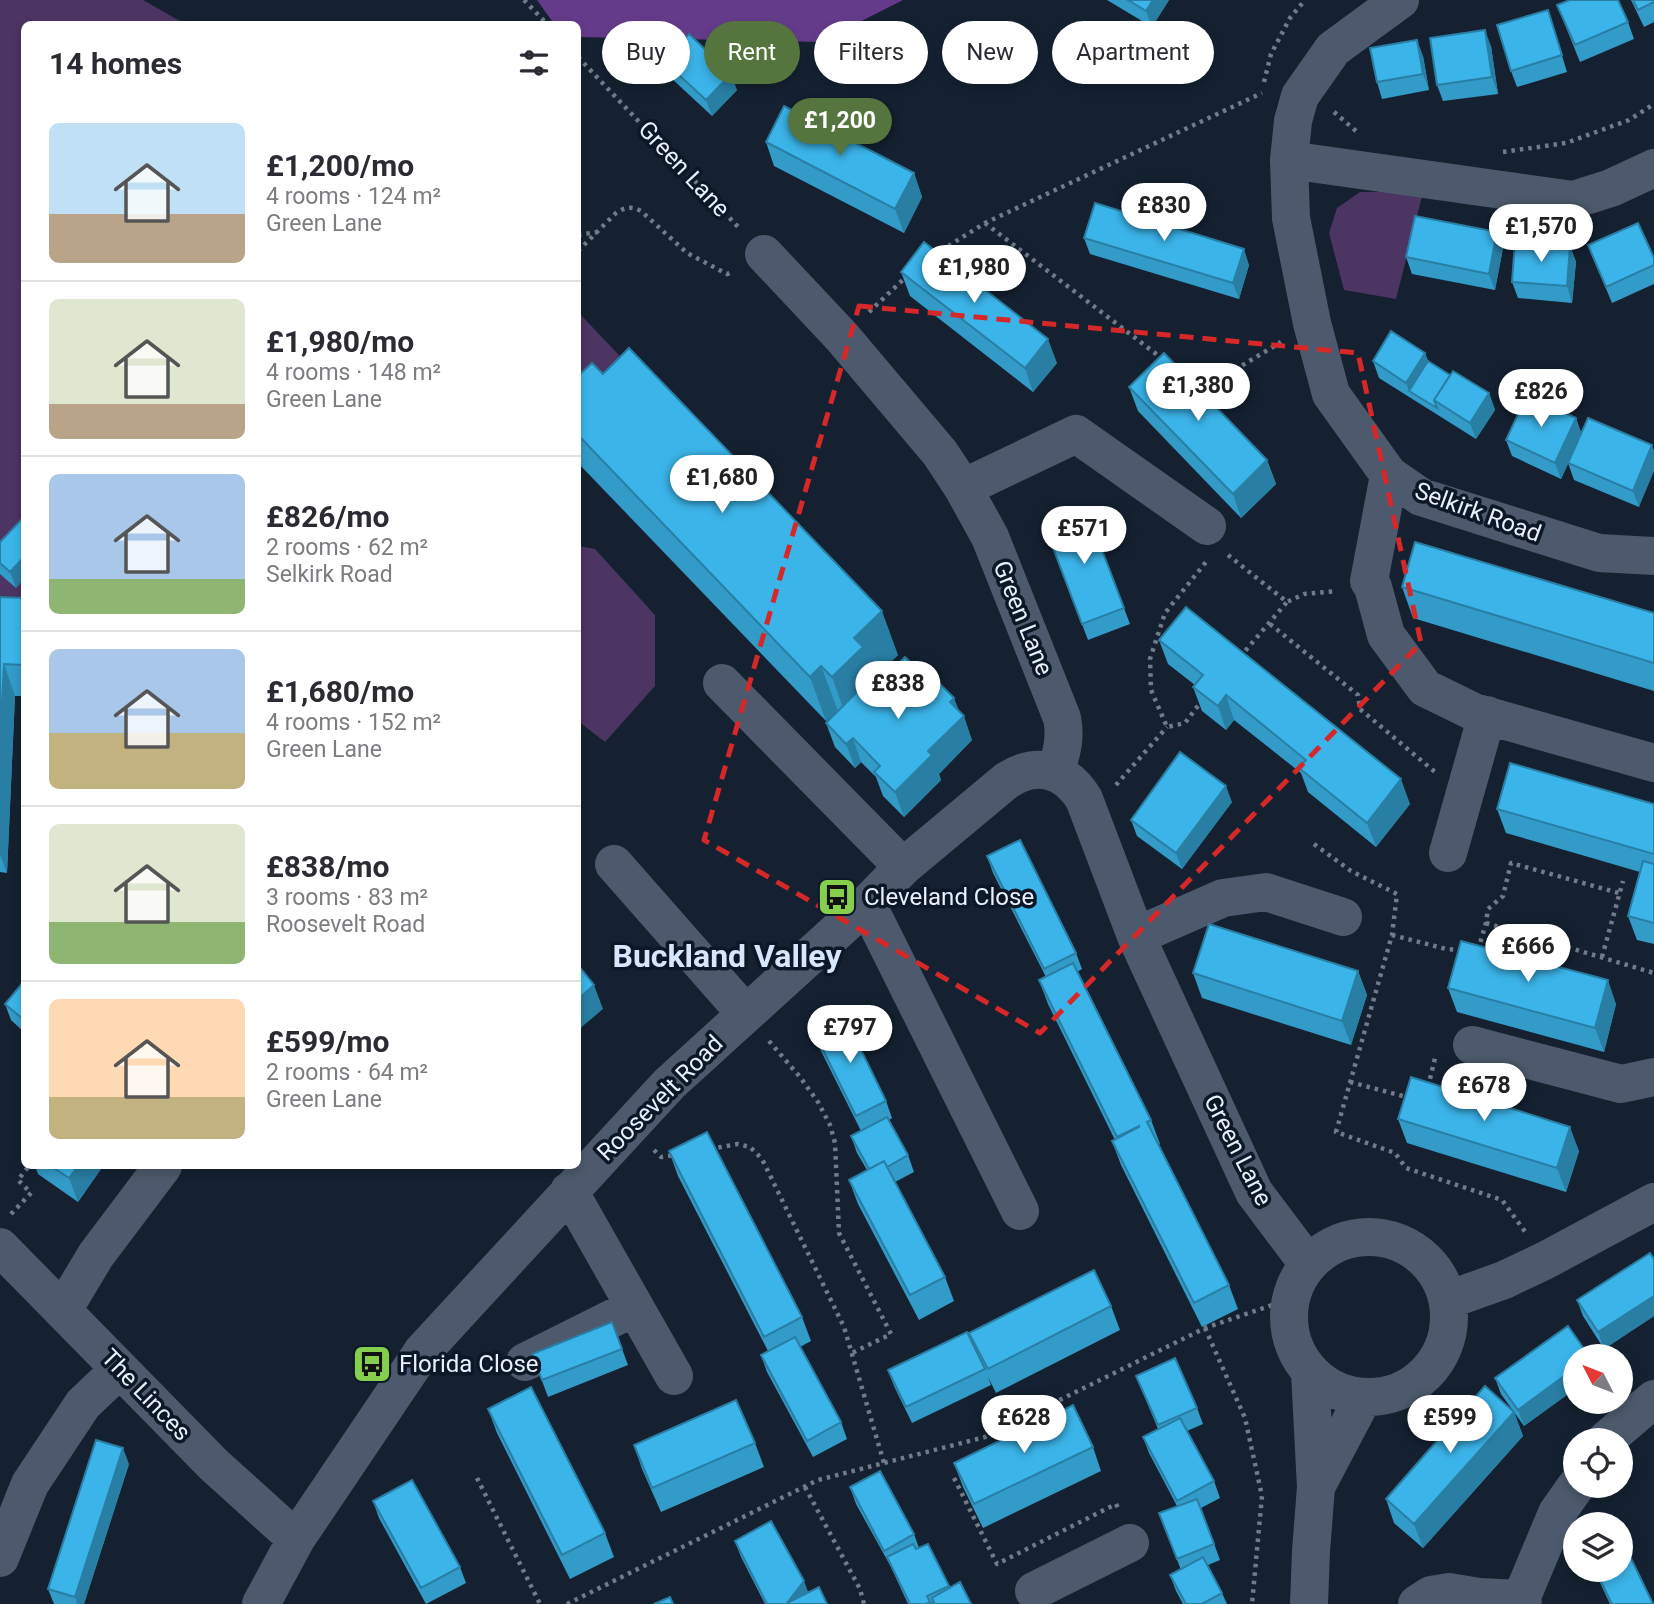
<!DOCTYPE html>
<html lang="en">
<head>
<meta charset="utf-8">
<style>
  :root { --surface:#fff; --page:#f7f7f7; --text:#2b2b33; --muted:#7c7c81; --line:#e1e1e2; --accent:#54753e }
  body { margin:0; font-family:Roboto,sans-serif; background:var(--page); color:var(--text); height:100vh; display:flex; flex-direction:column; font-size:26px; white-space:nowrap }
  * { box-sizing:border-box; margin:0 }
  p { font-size:23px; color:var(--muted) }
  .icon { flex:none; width:38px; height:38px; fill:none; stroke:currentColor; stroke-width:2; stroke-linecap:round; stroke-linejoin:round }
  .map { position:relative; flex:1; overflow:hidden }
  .panel { position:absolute; left:21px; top:21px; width:560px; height:1148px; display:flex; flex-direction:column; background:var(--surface); border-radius:10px; box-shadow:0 4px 10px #0003 }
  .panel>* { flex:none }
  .top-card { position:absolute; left:602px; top:21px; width:665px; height:63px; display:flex; gap:14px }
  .needle { width:46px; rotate:312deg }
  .tools { position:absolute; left:1563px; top:1344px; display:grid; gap:14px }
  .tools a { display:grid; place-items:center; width:70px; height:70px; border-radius:50%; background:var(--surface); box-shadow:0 4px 10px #0003; font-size:35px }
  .price { position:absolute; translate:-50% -60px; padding:0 16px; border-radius:24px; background:#fff; color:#222; font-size:23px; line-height:46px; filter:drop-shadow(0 2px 4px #0008) }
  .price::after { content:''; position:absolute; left:50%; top:42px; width:21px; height:16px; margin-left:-10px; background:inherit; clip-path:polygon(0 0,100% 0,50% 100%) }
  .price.current { background:var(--accent); color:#fff }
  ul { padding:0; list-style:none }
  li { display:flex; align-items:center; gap:21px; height:175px; padding:0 28px }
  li+li { border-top:2px solid var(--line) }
  li span { display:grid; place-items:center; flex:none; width:196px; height:140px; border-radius:10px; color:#555 }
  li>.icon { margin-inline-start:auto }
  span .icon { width:84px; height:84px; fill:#fffc; stroke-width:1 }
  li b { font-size:30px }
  h2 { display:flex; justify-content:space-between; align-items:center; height:84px; padding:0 28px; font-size:30px }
  .chip { padding:0 24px; border-radius:32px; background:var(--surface); box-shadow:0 4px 10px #0003; font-size:24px; line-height:63px }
  .chip.current { background:var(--accent); color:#fff }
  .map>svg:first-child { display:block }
  .green { fill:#4c3463 }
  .forest { fill:#643b8a }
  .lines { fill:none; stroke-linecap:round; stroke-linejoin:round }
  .path { stroke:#717c8a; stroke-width:4.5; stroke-dasharray:3.5 5; stroke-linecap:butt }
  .minor { stroke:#4d5a6d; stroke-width:38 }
  .wall { fill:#339bc8 }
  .shaded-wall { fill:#297ea3 }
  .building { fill:#3bb4e9; stroke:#297ea3; stroke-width:2 }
  .marked { fill:none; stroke:#d62828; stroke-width:5; stroke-dasharray:14 9; stroke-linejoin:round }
  .labels { text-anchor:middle; stroke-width:7; stroke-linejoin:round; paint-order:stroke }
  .street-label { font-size:24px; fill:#e8f0fc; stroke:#0c1727 }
  .poi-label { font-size:24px; fill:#e8f0fc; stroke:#0c1727; text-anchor:start }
  .district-label { font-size:32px; font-weight:bold; fill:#d6e6fd; stroke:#0c1727 }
</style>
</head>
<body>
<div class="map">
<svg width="1654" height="1604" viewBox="0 0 1654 1604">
  <rect width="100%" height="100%" fill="#152131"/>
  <!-- green -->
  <path class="green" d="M0 0H143L185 24H24V598L0 600Z
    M1360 192H1423L1396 299 1344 290 1329 233 1337 208Z
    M578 312 635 372 578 432Z
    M578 546 595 549 655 615V686L605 742 578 721Z"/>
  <!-- forest -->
  <path class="forest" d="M537 0H903L820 42 578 37V24H554Z"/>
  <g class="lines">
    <!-- path -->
    <path class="path" d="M524 0 547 24
      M578 57 740 229
      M1264 82 1271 54 1290 18 1305 0
      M1334 112 1356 131
      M1503 152 1566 143 1629 120 1654 104
      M985 223 1164 360
      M578 235 597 232
      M578 251 616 213C625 207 632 206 641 211L687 253 727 274 733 272
      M934 255 985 223 1262 93
      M869 312 908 275
      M1185 376 1203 389 1281 342
      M1228 555 1287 602 1304 594 1337 591
      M1270 624 1358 695 1360 709 1435 772
      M1240 657 1287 602
      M1203 699 1185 723 1167 727 1151 690 1150 659 1165 613 1206 562
      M1116 785 1167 727
      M1314 844 1351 871 1397 894 1392 935 1336 1132 1395 1153 1406 1168 1502 1200 1526 1233
      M1486 923 1654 973
      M1392 935 1446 949 1462 950
      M1478 950 1486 923 1488 909 1503 896 1511 863 1619 893
      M1602 957 1623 881
      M769 1041 800 1077 818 1102 830 1125 835 1143 839 1233 891 1334 852 1353
      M1350 1082 1410 1098
      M1428 1087 1436 1054
      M710 1149 738 1144 750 1147 762 1159 844 1327 884 1463
      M654 1150 661 1157 674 1155
      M11 1214 31 1193 18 1180 29 1166
      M1205 1328 1245 1418 1262 1496 1252 1604
      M477 1478 540 1604
      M954 1478 997 1564 1116 1504 1119 1510
      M805 1487 860 1589 864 1604
      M567 1604 818 1480 985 1437 1205 1328 1290 1299"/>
    <!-- minor -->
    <path class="minor" d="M1400 0 1333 49 1300 96 1293 121 1289 160 1291 218 1312 323 1331 394 1389 475 1421 497 1599 553 1654 556
      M1289 160 1573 200 1611 188 1654 168
      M764 254 842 337 940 453 963 488 990 537 1062 718C1066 738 1062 753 1055 772
      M1389 475 1369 581 1373 587 1386 635 1425 688 1474 712 1654 763
      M963 488 1076 434 1207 526
      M722 683 903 867
      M1448 853 1487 715
      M614 864 746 1014
      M867 904 1020 1211
      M1136 936 1223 898 1266 892 1343 917
      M1472 1045 1621 1084 1654 1077
      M569 1191 674 1376
      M1289 1317a80 80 0 1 1 160 0a80 80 0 1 1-160 0Z
      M0 1247 214 1465 296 1539
      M1448 1300 1504 1280 1546 1260 1654 1202
      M63 1310 96 1255 163 1166
      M525 1362 635 1307
      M1606 1440 1654 1399
      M1316 1487 1363 1398
      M0 1558 30 1484 83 1404 120 1369
      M1034 1591 1130 1543
      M261 1604 296 1539 422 1352 669 1084 867 904 903 867 1006 781C1036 761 1065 768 1084 799L1136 936 1254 1192 1308 1264
      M1309 1604 1311 1551 1316 1487 1310 1373
      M1417 1604 1431 1595 1449 1592 1479 1597 1521 1599
      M1523 1604 1521 1599 1557 1513 1576 1486"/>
  </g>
  <!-- wall -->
  <path class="wall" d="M1107 0H1169L1152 27Z
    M1631 0H1654V22L1644 27Z
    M1557 5 1628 22 1634 39 1580 62Z
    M1548 10 1567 72 1517 87 1511 71Z
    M1491 46 1498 94 1443 101 1437 85Z
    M1423 56 1429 90 1382 99 1377 82Z
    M664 61 737 90 712 116 670 77Z
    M766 142 914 173 922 197 904 233 774 166Z
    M1497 232 1503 248 1495 290 1412 274 1406 257Z
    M1084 238 1249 265 1239 299 1090 254Z
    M1588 245 1654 258V284L1612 303Z
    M1570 246 1576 262 1572 303 1518 298 1512 282Z
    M901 272 1057 363 1033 392 910 296Z
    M1425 353 1428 361 1450 375 1489 393 1495 410 1476 439 1379 378 1373 361Z
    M603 374 898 655 874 678 877 685 959 712 972 740 939 774 941 780 904 817 883 796 876 777 861 762 855 768 835 747 826 723 838 711 826 721 578 463V376Z
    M1129 387 1267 460 1276 484 1241 518 1138 411Z
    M1576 418 1581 433 1652 445 1639 507 1574 480 1568 463 1561 479 1512 456 1506 440Z
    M1086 508 1130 624 1088 640 1044 524Z
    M24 517V579L16 588 0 574V542Z
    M1402 587 1654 613V691L1413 618Z
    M0 597 24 598V696H15L7 873 0 872Z
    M1159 640 1410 804 1376 847 1308 792 1301 773 1234 720 1226 730 1202 711 1193 687 1195 685 1168 664Z
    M1232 802 1182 869 1137 836 1131 820Z
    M1654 804V944L1637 940 1628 916 1640 872 1506 833 1497 809Z
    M987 856 1076 953 1082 969 1077 972 1151 1120 1160 1144 1158 1145 1229 1285 1238 1309 1202 1327 1121 1165 1112 1141 1115 1140 1048 1004 1039 980 1046 977 993 873Z
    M1358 971 1367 995 1351 1045 1202 998 1193 973Z
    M24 981V1032L11 1020 5 1004Z
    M1448 988 1616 1004 1604 1052 1457 1012Z
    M813 1030 886 1101 892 1118 889 1120 908 1155 914 1172 895 1182 945 1277 954 1301 919 1320 858 1204 849 1180 867 1170 857 1153 851 1136 861 1131 819 1047Z
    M1398 1119 1579 1151 1566 1192 1407 1143Z
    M669 1151 802 1317 811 1341 800 1347 841 1422 847 1439 813 1457 767 1372 761 1355 768 1351 678 1176Z
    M35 1166H103L78 1202 38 1174Z
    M1654 1259V1316L1604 1349 1583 1316 1577 1300Z
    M1111 1306 1120 1330 996 1393 988 1377 991 1385 912 1423 894 1386 888 1370 975 1348 969 1333Z
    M612 1322 628 1365 548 1397 532 1354Z
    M1575 1356V1389L1524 1426 1501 1394 1495 1378Z
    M1136 1376 1197 1408 1203 1424 1187 1431 1214 1481 1220 1498 1201 1508 1220 1560 1208 1565 1222 1593 1227 1604H1183L1176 1591 1170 1575 1181 1570 1159 1513 1177 1506 1149 1453 1143 1437 1158 1429Z
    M488 1409 605 1533 614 1557 570 1579 497 1433Z
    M1514 1412 1523 1436 1423 1548 1394 1523 1386 1499Z
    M755 1443 764 1467 661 1512 642 1469 634 1445Z
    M1093 1447 1101 1471 983 1528 963 1487 954 1463Z
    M129 1464 84 1604H54L48 1589Z
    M850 1487 914 1534 919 1548 928 1544 949 1588 971 1604H908L891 1567 856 1504Z
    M373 1501 460 1567 466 1583 426 1604 379 1518Z
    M735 1541 808 1593 827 1604H765L741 1557Z
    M1594 1570H1620L1653 1604H1610Z"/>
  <!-- shaded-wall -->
  <path class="shaded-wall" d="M1153 0H1169L1152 27 1146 11Z
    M1485 30 1491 46 1498 94 1492 77Z
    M1417 40 1423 56 1429 90 1423 74Z
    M731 74 737 90 712 116 706 100Z
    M914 173 922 197 904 233 895 209Z
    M1497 232 1503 248 1495 290 1489 274Z
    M1570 246 1576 262 1572 303 1567 286Z
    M1244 249 1249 265 1239 299 1233 283Z
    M1048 339 1057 363 1033 392 1025 368Z
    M1425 353 1431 369 1409 391 1406 383Z
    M1489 393 1495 410 1476 439 1470 423Z
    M1576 418 1582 435 1561 479 1555 463Z
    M1652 445 1654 451V471L1639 507 1633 491Z
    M1267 460 1276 484 1241 518 1233 494Z
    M24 557V579L16 588 10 572Z
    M882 611 898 655 874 678 879 691 848 722 832 677 854 638Z
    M4 664 15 696 7 873 0 855V740Z
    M821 666 838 711 826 721 810 677Z
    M1226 695 1234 720 1226 730 1218 706Z
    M954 698 962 718 964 716 972 740 939 774 941 780 904 817 895 792 928 751 950 702Z
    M853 738 861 762 855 768 846 744Z
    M1401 779 1410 804 1376 847 1367 823Z
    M1226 786 1232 802 1182 869 1176 853Z
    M1358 971 1367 995 1351 1045 1342 1021Z
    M1608 980 1616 1004 1604 1052 1595 1028Z
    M594 985 603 1009 578 1030V999Z
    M1570 1127 1579 1151 1566 1192 1557 1168Z
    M78 1166H103L78 1202 69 1178Z
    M1654 1296V1316L1604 1349 1598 1332Z
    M1575 1368V1389L1524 1426 1518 1410Z
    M1514 1412 1523 1436 1423 1548 1414 1524Z
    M123 1448 129 1464 84 1604H77L75 1597Z
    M804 1581 810 1597 787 1603Z"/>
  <!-- building -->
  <path class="building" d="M1128 0H1153L1146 11Z
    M1570 0H1618L1628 22 1575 45 1557 5Z
    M1633 0H1654V2L1638 10Z
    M1548 10 1562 55 1511 71 1497 25Z
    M1485 30 1492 77 1437 85 1430 38Z
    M689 34 731 74 706 100 664 61Z
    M1417 40 1423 74 1377 82 1370 48Z
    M784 106 914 173 895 209 766 142Z
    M1095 203 1244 249 1233 283 1084 238Z
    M1415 216 1497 232 1489 274 1406 257Z
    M1638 223 1654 258V265L1606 287 1588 245Z
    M1515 241 1570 246 1567 286 1512 282Z
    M924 242 1048 339 1025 368 901 272Z
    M1391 331 1425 353 1406 383 1373 361Z
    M629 348 882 611 854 638 863 647 832 677 821 666 810 677 578 435V376L592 363 603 374Z
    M1164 353 1267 460 1233 494 1129 387Z
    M1428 361 1450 375 1434 400 1437 408 1409 391Z
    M1453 371 1489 393 1470 423 1434 400Z
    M1527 395 1576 418 1555 463 1506 440Z
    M1588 418 1652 445 1633 491 1568 463Z
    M1086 508 1124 608 1082 624 1044 524Z
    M24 517V557L10 572 0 563V542Z
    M1415 542 1654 613V663L1402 587Z
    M0 597 24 598V665L4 664 0 740Z
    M1186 607 1401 779 1367 823 1299 768 1306 760 1226 695 1218 706 1193 687 1203 675 1159 640Z
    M905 657 915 667 919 663 954 698 950 702 964 716 928 751 932 755 895 792 874 772 880 766 853 738 846 744 826 723 863 686 870 692Z
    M1180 752 1226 786 1176 853 1131 820Z
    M1510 763 1654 804V854L1497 809Z
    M1020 840 1076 953 1044 969 987 856Z
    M1643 861 1654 864V923L1628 916Z
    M1209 924 1358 971 1342 1021 1193 973Z
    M1461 941 1608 980 1595 1028 1448 988Z
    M1073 963 1151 1120 1147 1122 1229 1285 1194 1303 1112 1141 1139 1127V1126L1117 1137 1039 980Z
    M578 965 594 985 578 999Z
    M24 981V1020L5 1004Z
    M844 1015 886 1101 856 1116 813 1030Z
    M1411 1077 1570 1127 1557 1168 1398 1119Z
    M887 1117 908 1155 887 1167 884 1161 869 1169 851 1136Z
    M707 1132 802 1317 764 1337 669 1151Z
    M884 1161 945 1277 910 1295 849 1180Z
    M51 1166H78L69 1178Z
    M1650 1253 1654 1259V1296L1598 1332 1577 1300Z
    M1094 1270 1111 1306 988 1369 969 1333Z
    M612 1322 622 1349 542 1380 532 1354Z
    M1568 1326 1589 1356H1575V1368L1518 1410 1495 1378Z
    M967 1332 985 1369 906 1407 888 1370Z
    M795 1337 841 1422 807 1441 761 1355Z
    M1175 1358 1197 1408 1158 1425 1136 1376Z
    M1485 1386 1514 1412 1414 1524 1386 1499Z
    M531 1387 605 1533 562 1555 488 1409Z
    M736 1400 755 1443 652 1488 634 1445Z
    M1073 1405 1093 1447 974 1504 954 1463Z
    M1180 1418 1214 1481 1177 1501 1143 1437Z
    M96 1440 123 1448 75 1597 48 1589Z
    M880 1471 914 1534 884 1551 850 1487Z
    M412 1480 460 1567 421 1588 373 1501Z
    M1197 1499 1214 1544 1177 1559 1159 1513Z
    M771 1521 804 1581 787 1603 819 1587 827 1604H767L735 1541Z
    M913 1544 916 1549 928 1544 949 1586 927 1596 930 1602 926 1604H910L887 1557Z
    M1625 1546 1653 1604H1612L1595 1570H1620V1548Z
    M1203 1557 1222 1593 1202 1604H1186L1170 1575Z
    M960 1582 971 1604H930L934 1602 932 1598Z
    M670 1597 673 1604H654Z"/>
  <!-- marked area -->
  <path class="marked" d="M859 306 1358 353 1421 643 1040 1033 704 840Z"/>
  <!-- icons -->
  <defs>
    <g id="bus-square" transform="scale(2.0125)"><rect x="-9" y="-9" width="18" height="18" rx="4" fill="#85cf4c" stroke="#0c1727"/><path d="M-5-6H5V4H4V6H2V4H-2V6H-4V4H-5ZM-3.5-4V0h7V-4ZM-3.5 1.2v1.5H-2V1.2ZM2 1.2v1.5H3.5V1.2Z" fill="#111"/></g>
  </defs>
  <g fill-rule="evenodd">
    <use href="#bus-square" x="837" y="897"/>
    <use href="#bus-square" x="372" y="1364"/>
  </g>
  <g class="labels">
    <!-- street labels -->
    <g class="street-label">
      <text transform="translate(684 169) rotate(47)" y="8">Green Lane</text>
      <text transform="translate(1478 512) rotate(20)" y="8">Selkirk Road</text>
      <text transform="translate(1023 618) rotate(68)" y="8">Green Lane</text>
      <text transform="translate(660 1098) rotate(-45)" y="8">Roosevelt Road</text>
      <text transform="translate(1238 1150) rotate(63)" y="8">Green Lane</text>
      <text transform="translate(146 1395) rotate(46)" y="8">The Linces</text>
    </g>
    <!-- poi labels -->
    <g class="poi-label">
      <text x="864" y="905">Cleveland Close</text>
      <text x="399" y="1372">Florida Close</text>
    </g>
    <!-- district labels -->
    <g class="district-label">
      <text x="727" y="967">Buckland Valley</text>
    </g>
  </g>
</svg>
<div class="tools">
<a><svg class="needle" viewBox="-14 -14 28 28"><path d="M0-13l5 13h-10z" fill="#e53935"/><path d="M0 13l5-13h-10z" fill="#7c7c81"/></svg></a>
<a><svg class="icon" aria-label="locate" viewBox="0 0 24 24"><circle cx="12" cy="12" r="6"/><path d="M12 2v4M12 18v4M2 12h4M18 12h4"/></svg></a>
<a><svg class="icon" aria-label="layers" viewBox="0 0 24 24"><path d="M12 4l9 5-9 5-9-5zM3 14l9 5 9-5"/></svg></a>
</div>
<b class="price current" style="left:840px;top:158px">£1,200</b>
<b class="price" style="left:1164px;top:243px">£830</b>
<b class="price" style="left:1541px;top:264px">£1,570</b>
<b class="price" style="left:974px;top:305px">£1,980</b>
<b class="price" style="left:1198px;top:423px">£1,380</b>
<b class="price" style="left:1541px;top:429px">£826</b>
<b class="price" style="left:722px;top:515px">£1,680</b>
<b class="price" style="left:1084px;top:566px">£571</b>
<b class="price" style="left:898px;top:721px">£838</b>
<b class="price" style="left:1528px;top:984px">£666</b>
<b class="price" style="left:850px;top:1065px">£797</b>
<b class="price" style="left:1484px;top:1123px">£678</b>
<b class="price" style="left:1024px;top:1455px">£628</b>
<b class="price" style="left:1450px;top:1455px">£599</b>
<div class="top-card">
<a class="chip">Buy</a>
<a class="chip current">Rent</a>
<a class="chip">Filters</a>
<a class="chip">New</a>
<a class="chip">Apartment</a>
</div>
<section class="panel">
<h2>14 homes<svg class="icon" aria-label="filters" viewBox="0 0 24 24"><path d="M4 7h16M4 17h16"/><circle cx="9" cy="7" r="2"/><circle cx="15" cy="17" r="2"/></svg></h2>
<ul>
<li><span style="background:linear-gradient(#bfe0f5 65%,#b9a48a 0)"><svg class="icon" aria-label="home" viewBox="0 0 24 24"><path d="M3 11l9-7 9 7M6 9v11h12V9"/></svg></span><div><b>£1,200/mo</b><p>4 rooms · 124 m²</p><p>Green Lane</p></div></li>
<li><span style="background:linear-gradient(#dfe7d0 75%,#b9a48a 0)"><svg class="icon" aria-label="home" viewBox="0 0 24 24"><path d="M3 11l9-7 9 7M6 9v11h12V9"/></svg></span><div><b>£1,980/mo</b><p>4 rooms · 148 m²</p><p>Green Lane</p></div></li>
<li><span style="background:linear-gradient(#a9c7e8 75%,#8fb573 0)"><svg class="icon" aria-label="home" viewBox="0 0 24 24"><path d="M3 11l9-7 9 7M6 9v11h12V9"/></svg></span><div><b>£826/mo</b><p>2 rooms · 62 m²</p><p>Selkirk Road</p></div></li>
<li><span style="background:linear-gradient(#a9c7e8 60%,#c2b280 0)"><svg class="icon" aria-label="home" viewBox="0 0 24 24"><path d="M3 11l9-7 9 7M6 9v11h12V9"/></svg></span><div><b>£1,680/mo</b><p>4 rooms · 152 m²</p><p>Green Lane</p></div></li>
<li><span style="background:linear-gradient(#dfe7d0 70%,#8fb573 0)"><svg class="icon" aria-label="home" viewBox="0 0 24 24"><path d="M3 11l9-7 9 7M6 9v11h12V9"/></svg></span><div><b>£838/mo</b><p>3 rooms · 83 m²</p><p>Roosevelt Road</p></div></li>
<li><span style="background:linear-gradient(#ffd9b3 70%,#c2b280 0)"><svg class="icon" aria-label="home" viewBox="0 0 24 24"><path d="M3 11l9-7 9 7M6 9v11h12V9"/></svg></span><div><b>£599/mo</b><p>2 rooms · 64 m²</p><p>Green Lane</p></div></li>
</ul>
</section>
</div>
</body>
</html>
